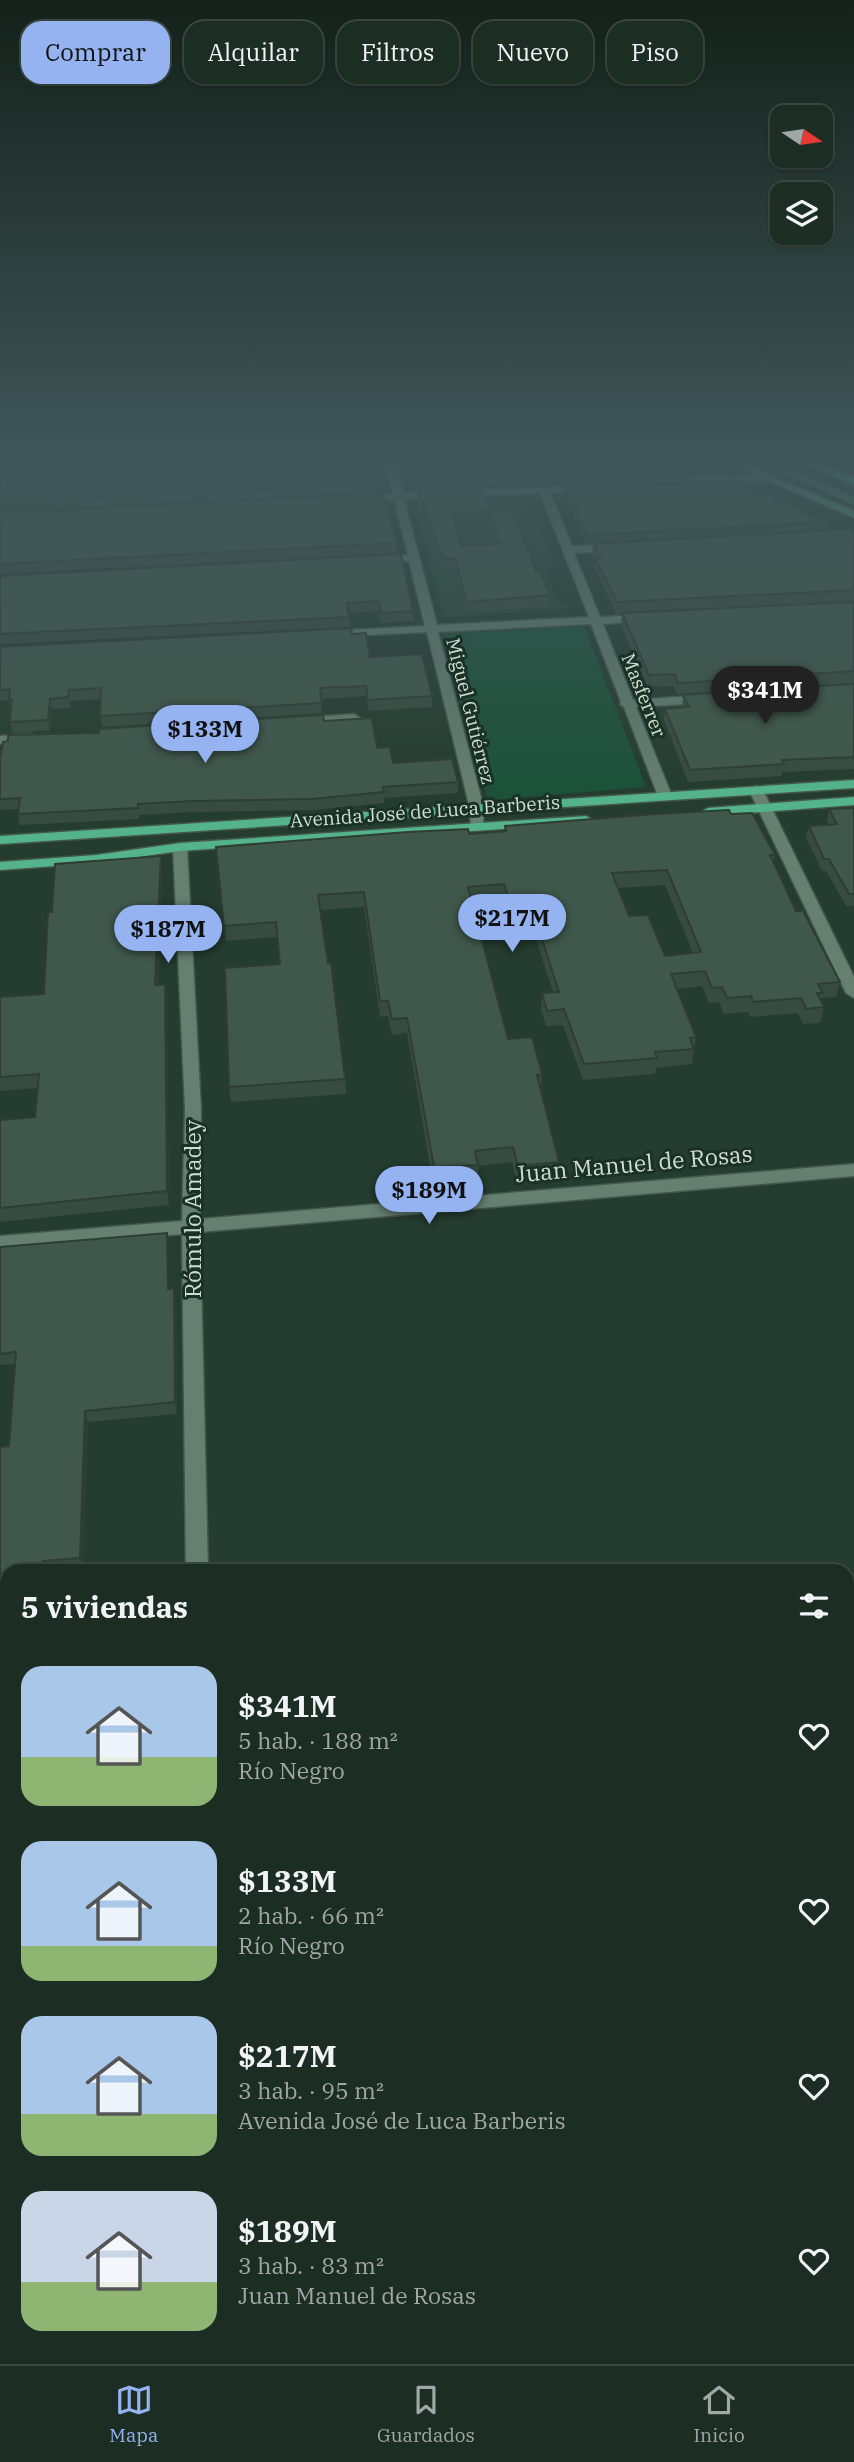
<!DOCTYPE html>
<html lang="es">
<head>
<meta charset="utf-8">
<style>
  :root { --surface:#1c2d24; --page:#25352c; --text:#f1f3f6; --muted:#a0a8a6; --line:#3a4941; --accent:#95b2f1 }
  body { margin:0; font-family:"IBM Plex Serif",serif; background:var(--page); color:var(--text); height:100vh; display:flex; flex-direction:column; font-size:26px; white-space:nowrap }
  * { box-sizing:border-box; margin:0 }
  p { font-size:23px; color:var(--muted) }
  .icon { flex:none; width:38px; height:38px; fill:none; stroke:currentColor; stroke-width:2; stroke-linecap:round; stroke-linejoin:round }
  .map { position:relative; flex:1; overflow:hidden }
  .panel { position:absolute; left:0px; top:1564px; width:854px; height:800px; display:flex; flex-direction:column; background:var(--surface); border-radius:21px 21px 0 0; box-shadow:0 2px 5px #0004,0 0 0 2px var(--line) }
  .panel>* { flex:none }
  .guide { position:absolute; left:21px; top:21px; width:812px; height:63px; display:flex; gap:14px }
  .needle { width:46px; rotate:103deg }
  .fabs { position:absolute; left:770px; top:105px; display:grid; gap:14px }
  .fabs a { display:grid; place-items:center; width:63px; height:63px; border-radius:14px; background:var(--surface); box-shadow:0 2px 5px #0004,0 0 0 2px var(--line); font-size:35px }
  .price { position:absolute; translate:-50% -60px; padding:0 16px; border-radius:24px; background:var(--accent); color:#111; font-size:23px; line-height:46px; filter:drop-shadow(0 2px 4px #0008) }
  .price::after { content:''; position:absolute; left:50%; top:42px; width:21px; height:16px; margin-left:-10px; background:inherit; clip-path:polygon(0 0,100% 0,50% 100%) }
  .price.selected { background:#222; color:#fff }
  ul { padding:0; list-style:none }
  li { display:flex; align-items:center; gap:21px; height:175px; padding:0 21px }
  li span { display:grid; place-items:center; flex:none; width:196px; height:140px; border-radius:21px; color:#555 }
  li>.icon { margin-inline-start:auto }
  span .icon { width:84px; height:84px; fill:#fffc; stroke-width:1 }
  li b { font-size:30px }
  h2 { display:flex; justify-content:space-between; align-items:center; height:84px; padding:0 21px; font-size:30px }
  .chip { padding:0 24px; border-radius:21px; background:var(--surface); box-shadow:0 2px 5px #0004,0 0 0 2px var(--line); font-size:24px; line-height:63px }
  .chip.selected { background:var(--accent); color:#111 }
  .dock { display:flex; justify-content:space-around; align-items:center; height:98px; border-top:2px solid var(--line); background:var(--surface); font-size:19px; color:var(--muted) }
  .dock a { display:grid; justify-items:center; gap:4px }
  .dock .selected { color:var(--accent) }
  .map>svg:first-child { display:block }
  .built { fill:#284838 }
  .green { fill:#1c523a }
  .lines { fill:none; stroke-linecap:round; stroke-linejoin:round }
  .canal { fill:#488467; fill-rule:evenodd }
  .minor-casing { stroke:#43574d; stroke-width:3 }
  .major-casing { stroke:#43574d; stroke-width:3 }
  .highway-casing { stroke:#43574d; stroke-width:3 }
  .minor { fill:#657f71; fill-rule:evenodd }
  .major { fill:#54b38a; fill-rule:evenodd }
  .highway { fill:#48d69b; fill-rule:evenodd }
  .wall { fill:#374c40; fill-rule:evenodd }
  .shaded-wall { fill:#2d3e34 }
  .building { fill:#40584b; stroke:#2d3e34; stroke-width:2; fill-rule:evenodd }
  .labels { text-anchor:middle; stroke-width:6; stroke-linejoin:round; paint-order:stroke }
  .far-street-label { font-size:19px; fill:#cfddd5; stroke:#1a3226 }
  .street-label { font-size:23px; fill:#cfddd5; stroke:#1a3226 }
</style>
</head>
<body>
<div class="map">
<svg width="854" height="2364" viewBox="0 0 854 2364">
  <rect width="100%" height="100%" fill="#253c30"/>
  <!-- built -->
  <path class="built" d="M520 495 528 498 553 563 545 569 556 598 571 608 444 618 415 505 418 501Z"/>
  <!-- green -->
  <path class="green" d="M584 626 646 787 488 800 443 634Z
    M7 2252V2357H172V2364H0V2253Z"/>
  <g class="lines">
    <!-- canal -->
    <path class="canal" d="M751 459H767L854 496V505Z"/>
    <!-- minor casing -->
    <g class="minor-casing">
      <path id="minor" d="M384 459H394L403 493 589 486V490L585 491 550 493 572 546 616 544 621 547 616 550 574 553 600 617 643 615 649 618 643 621 603 624 633 700 706 695 712 699 706 703 636 707 672 796 670 799H660L658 796 624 707 620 704 621 702 591 624 438 632 484 809 483 827 476 831 471 830 470 809 427 632 329 637 323 634 329 631 425 626 409 561 377 563 372 560 377 557 408 555 394 500 361 501 356 498 361 495 393 494ZM540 493 589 617 437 625 404 499Z
        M770 475 775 478 774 480 644 487 639 484 644 481Z
        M354 714 360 718 358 721 300 726 294 722 300 718Z
        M31 734 36 735V741L0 744V736Z
        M756 786 763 790 854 977V998L846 993 749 790Z
        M180 843 187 847 201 1109 200 1219 854 1164V1176L200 1232 208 1572H186L182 1234 0 1250V1236L182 1221 185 1109 173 847Z
        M194 2357H224V2364H194Z"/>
    </g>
    <!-- major casing -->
    <g class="major-casing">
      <path id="major" d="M719 459H731L854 511V518Z
        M854 780V788L0 844V836Z
        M854 797V805L708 816 701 812 708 808Z
        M586 816 593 820 591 823 180 851 96 863 0 870V862L96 855 180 843Z"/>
    </g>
    <!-- highway casing -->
    <g class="highway-casing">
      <path id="highway" d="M793 459H808L854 477V485Z"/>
    </g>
    <!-- minor -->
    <use href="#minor" class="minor"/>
    <!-- major -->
    <use href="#major" class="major"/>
    <!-- highway -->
    <use href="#highway" class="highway"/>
  </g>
  <!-- wall -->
  <path class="wall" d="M0 459 386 467V477H378L379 492 0 512Z
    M396 459H681L689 468 688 478 556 484 550 479 538 477 513 479 510 485 414 491 409 475 401 476Z
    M563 487 747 493 778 503 811 517 829 522 828 530 586 543 573 516V510L563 494Z
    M418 491 490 510 536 571 550 595 549 606 467 613 455 570H443L418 502ZM489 522 496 544 462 546 455 524Z
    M0 513 397 543V553L0 574Z
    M854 531V602L616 614 595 570V560L592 555 593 544Z
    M401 554 413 611 414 621 381 623 379 611 349 613 350 627 0 644V576Z
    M854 602V683L677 694 673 686 648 687 621 625 622 613Z
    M352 634 370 657 432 696V707L369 711 366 696 321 699 322 713 102 727 100 716 101 699 70 701V708L52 709 50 730 12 733 10 722 11 710 9 700 0 701V647Z
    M854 684V769L782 772V776L688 782 664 720 665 709 682 708 683 695Z
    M324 721 377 748 393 763 458 782V793L384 798V803L312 810 195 812 139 815V819L20 825 18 814 19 809 0 810V755L99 733Z
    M854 808V906H846L826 871H822L806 838 809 826 829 825 827 821 829 809Z
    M731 814 775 855 773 863 796 911 840 982 836 997 821 998V1001L824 1007 820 1023 803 1024 798 1013 750 1017 748 1012 724 1014 719 1002 709 1003 702 986 677 989 696 1037 692 1064 656 1068 655 1074 583 1080 563 1025 546 1026 541 1009 542 993 553 992 532 927 513 928 504 899 472 901 508 1039 542 1074 541 1090 559 1162 558 1177 517 1181 512 1162 478 1166V1180L433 1183 407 1033 392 1035 388 1016 380 1017 364 907 321 910 345 1079 346 1094 231 1102 229 1087 280 964 277 937 226 941 216 847 469 834 504 831 505 826ZM665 885 693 953 665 956 629 916 618 888Z
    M162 870 158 985H165L167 999 169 1205 0 1222V1120L35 1117 38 1088 0 1091V997L44 994 52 912Z
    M169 1245V1289L174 1288 176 1300 177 1414 88 1422 83 1569 57 1572H7V1585L0 1586V1447L9 1446 15 1364 0 1365V1247Z
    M7 1616V1651H0V1617Z
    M7 1692V1798L5 1821 7 1871 0 1872V1693Z"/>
  <!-- shaded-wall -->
  <path class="shaded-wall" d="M513 469V479L510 485 511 475Z
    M50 699 52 709 50 730 48 720Z
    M161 856 162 870 157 999 155 985Z
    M165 985 167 999 169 1205 167 1191Z
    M167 1233 169 1245 170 1300 168 1289Z
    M174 1288 176 1300 177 1414 175 1402Z
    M85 1411 88 1422 83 1569 80 1558Z
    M7 1750V1798L3 1831 0 1823V1813Z
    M6 1820 7 1822V1871L3 1862Z"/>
  <!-- building -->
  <path class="building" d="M0 459H383L386 467 377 468 379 483 0 502Z
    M399 459H681L684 460 689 468 556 475 550 470 538 468 513 469 511 475 414 481 409 466H401Z
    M737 481 747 493 769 494 778 503 782 500 811 517 829 522 587 535 573 509H578L563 487Z
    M481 488 490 510 512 509 536 571H540L550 595 467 602 455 558 443 559 418 491ZM489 511 500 544 462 546 452 513Z
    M383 494 397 543 0 564V513Z
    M850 529 854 531V590L617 602 595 559H601L593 544Z
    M401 554 413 611 381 613 379 601 347 603 349 617 0 634V576Z
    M854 602V671L678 683 675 674 649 675 622 613Z
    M351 628 352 634 366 633 370 657 422 654 432 696 368 700 366 686 320 688 322 703 100 716 101 688 69 690 68 697 50 699 48 720 10 722 12 700H9L10 689 0 690V647Z
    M854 684V757L782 760 784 764 690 770 665 709 689 707 683 695Z
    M323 715 324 721 372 718 377 748 390 747 393 763 452 759 458 782 383 787 384 792 312 799 193 801 138 804V808L18 814 20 798 0 799V755H1L3 742 8 741V735L99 733V729Z
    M854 808V894H849L829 859H824L809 826 837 824 829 809Z
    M729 810 731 814 752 813 775 855H770L796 911H803L840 982 818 984 823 993H817L824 1007 806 1009 801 998 753 1002 751 996 727 998 722 987 712 988 705 971 671 974 696 1037 690 1038 694 1049 655 1052 657 1058 584 1064 564 1009 547 1011 542 993 559 992 533 911 513 913 504 884 468 887 508 1039 532 1037 542 1074 537 1075 559 1162 518 1166 513 1147 475 1151 478 1165 434 1167 407 1018 392 1019 388 1001H380L364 892 318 895 328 963H331L345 1079 229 1087 225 968 280 964 276 922 224 926 216 847 408 832 468 829 469 834 506 831 505 826 655 814ZM667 870 701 952 665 956 648 915 629 916 612 873Z
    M161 856 155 985H165L167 1191 0 1208V1120L35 1117 39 1074 0 1077V997L44 994 48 912H52L55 864Z
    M167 1233 168 1289 174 1288 175 1402 85 1411 80 1558 43 1561 42 1572H7V1574H0V1447L9 1446 16 1352 0 1354V1247Z
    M7 1616V1639L0 1640V1617Z
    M7 1692V1750L0 1813V1693Z
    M6 1820 3 1862H0V1821Z"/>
  <!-- sky -->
  <linearGradient id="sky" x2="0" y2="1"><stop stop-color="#14211a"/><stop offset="0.58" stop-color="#405659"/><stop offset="1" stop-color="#405659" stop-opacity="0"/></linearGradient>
  <rect width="854" height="790" fill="url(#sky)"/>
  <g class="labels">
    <!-- far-street labels -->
    <g class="far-street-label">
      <text transform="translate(644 695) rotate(68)" y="7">Masferrer</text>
      <text transform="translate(471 711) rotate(76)" y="7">Miguel Gutiérrez</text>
      <text transform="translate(425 811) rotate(-4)" y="7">Avenida José de Luca Barberis</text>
    </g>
    <!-- street labels -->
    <g class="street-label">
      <text transform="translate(634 1164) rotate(-5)" y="8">Juan Manuel de Rosas</text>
      <text transform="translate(193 1209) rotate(-90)" y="8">Rómulo Amadey</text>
    </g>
  </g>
</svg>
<div class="fabs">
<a><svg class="needle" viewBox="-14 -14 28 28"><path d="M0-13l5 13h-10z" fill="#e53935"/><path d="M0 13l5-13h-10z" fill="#a0a8a6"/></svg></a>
<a><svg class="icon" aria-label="layers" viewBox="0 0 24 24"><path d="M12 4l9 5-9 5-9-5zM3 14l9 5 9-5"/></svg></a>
</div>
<b class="price selected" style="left:765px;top:726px">$341M</b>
<b class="price" style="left:205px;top:765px">$133M</b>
<b class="price" style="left:512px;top:954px">$217M</b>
<b class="price" style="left:168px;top:965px">$187M</b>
<b class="price" style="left:429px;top:1226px">$189M</b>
<div class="guide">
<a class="chip selected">Comprar</a>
<a class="chip">Alquilar</a>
<a class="chip">Filtros</a>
<a class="chip">Nuevo</a>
<a class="chip">Piso</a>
</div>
<section class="panel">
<h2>5 viviendas<svg class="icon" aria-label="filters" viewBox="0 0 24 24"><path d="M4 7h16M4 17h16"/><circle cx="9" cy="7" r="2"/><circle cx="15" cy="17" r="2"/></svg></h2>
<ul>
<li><span style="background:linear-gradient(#a9c7e8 65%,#8fb573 0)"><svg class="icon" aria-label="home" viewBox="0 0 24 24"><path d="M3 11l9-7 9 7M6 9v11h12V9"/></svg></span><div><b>$341M</b><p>5 hab. · 188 m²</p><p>Río Negro</p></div><svg class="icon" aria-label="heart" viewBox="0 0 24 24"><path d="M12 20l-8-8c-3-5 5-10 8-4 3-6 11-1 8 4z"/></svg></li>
<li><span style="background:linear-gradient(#a9c7e8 75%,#8fb573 0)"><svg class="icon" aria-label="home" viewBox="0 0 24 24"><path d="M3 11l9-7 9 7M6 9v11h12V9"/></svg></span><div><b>$133M</b><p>2 hab. · 66 m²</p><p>Río Negro</p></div><svg class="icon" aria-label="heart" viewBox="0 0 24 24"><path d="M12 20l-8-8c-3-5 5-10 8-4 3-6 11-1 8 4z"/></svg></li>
<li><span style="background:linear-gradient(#a9c7e8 70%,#8fb573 0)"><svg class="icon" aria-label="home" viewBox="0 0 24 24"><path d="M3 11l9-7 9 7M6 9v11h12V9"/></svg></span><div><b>$217M</b><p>3 hab. · 95 m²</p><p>Avenida José de Luca Barberis</p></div><svg class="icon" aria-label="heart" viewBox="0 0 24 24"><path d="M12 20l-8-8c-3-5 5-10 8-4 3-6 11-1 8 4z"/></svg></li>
<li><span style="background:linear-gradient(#c9d6e8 65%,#8fb573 0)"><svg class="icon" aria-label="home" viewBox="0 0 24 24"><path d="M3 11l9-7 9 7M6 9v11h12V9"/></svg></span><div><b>$189M</b><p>3 hab. · 83 m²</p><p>Juan Manuel de Rosas</p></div><svg class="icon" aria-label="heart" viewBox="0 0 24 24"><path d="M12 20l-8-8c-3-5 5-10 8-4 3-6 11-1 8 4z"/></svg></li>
</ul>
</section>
</div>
<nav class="dock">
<a class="selected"><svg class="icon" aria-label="map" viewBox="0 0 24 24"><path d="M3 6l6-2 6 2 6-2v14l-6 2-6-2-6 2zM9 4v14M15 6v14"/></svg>Mapa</a>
<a><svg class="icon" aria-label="saved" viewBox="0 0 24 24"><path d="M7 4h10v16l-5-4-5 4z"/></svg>Guardados</a>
<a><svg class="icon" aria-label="home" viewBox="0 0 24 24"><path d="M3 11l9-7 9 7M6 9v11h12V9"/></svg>Inicio</a>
</nav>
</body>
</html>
